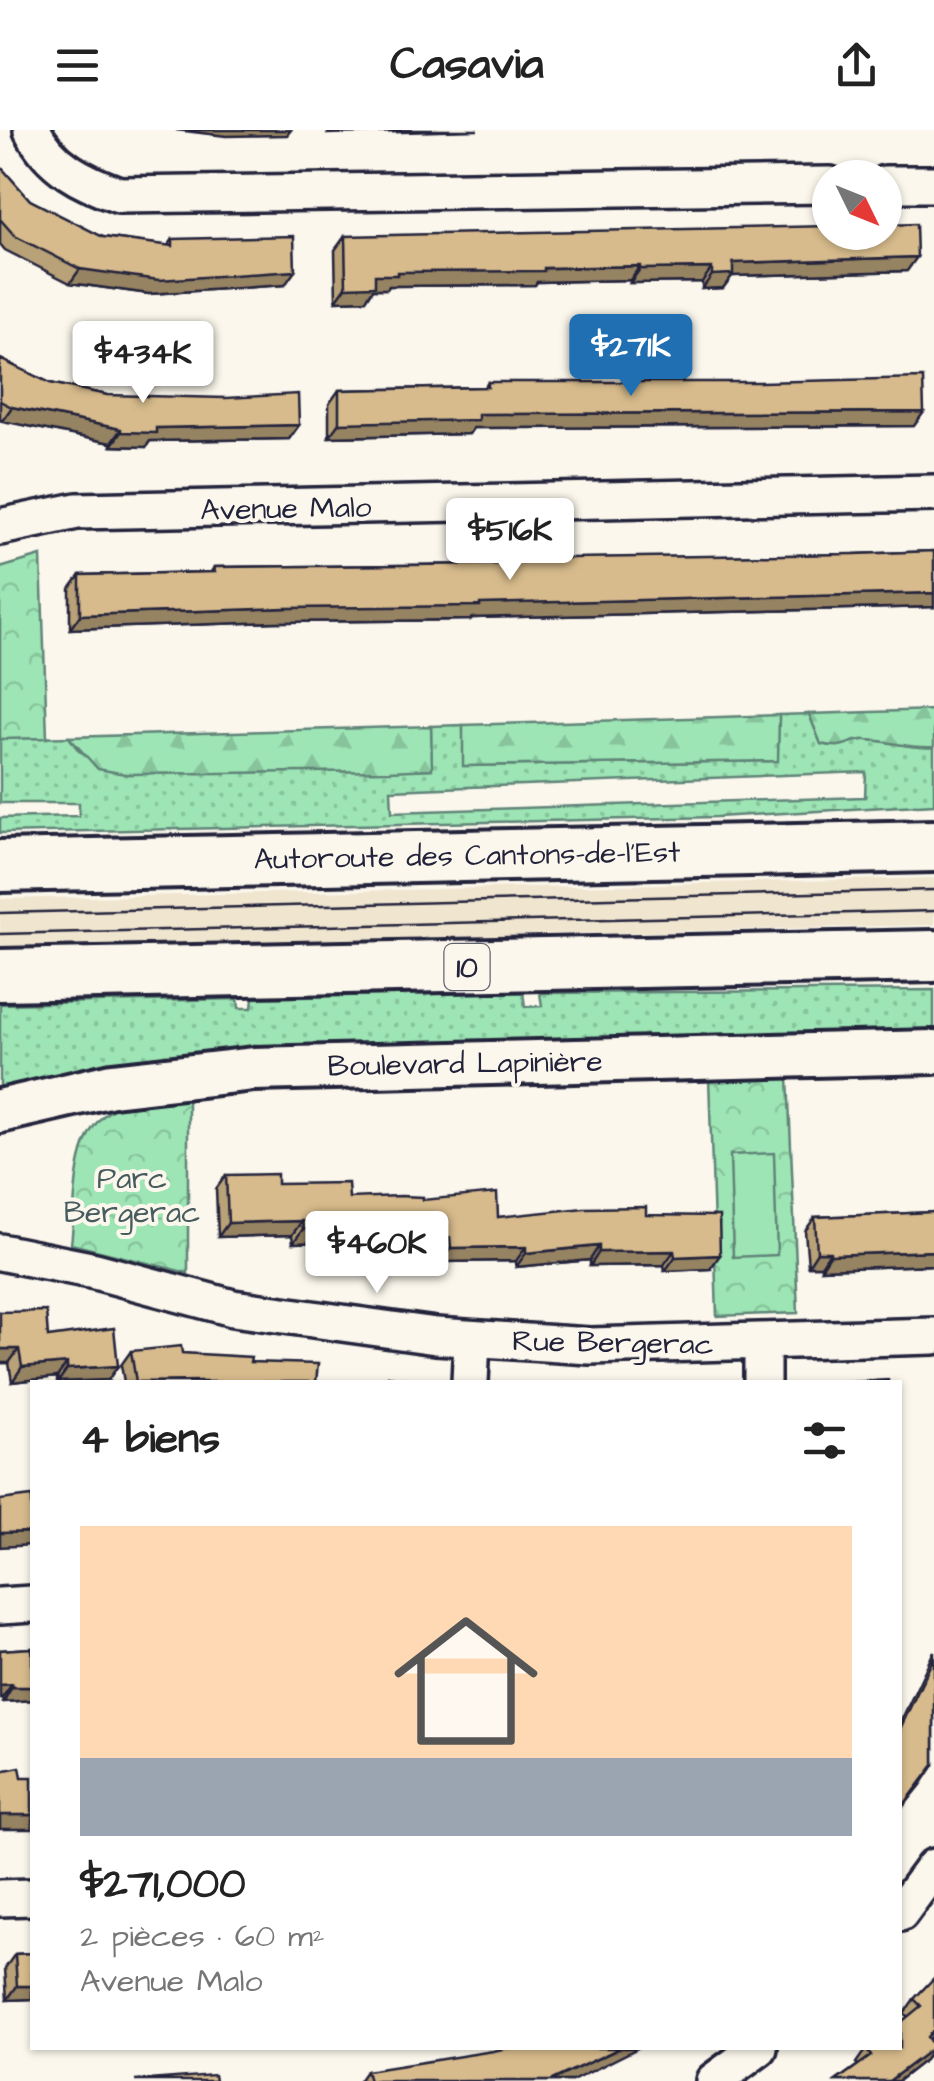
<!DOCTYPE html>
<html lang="fr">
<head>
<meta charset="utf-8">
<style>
  :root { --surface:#fff; --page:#f2f2f2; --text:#222; --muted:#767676; --accent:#1f6fb2 }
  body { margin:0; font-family:"Architects Daughter",sans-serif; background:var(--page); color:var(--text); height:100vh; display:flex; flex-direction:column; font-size:38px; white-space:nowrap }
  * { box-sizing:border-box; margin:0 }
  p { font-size:32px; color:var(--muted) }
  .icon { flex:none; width:55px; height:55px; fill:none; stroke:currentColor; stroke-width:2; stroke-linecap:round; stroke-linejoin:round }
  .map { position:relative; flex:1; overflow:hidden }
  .sheet { position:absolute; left:30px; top:1250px; width:872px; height:670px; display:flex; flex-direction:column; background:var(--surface); border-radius:0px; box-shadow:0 2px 8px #0004 }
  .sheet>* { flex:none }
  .needle { width:65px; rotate:133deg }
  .fabs { position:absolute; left:812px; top:30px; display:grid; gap:20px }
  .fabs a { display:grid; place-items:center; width:90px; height:90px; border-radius:50%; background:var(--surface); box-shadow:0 2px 8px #0004; font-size:50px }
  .price { position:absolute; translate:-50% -85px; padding:0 22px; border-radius:10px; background:#fff; color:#222; font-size:32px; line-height:65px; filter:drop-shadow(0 2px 5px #0008) }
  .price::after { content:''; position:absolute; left:50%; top:60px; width:30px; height:22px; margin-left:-15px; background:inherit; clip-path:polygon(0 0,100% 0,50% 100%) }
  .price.on { background:var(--accent); color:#fff }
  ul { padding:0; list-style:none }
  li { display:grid; align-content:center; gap:20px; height:530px; padding:0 50px }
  li span { display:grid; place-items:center; height:310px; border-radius:0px; color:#555 }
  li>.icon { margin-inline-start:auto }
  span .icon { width:180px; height:180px; fill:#fffc; stroke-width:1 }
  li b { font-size:42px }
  h2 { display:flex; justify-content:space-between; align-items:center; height:120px; padding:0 50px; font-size:42px }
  header { display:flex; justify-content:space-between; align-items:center; height:130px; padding:0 50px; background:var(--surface); font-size:45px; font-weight:700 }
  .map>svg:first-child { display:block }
  .built { fill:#f0e5cf }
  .grass { fill:url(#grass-dots); stroke:#608478; stroke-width:2.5; fill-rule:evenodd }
  .forest { fill:url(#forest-firs); stroke:#608478; stroke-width:2.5 }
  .park { fill:url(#park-crowns); stroke:#608478; stroke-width:2.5 }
  .pitch { fill:#9de5b4; stroke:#608478; stroke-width:2.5 }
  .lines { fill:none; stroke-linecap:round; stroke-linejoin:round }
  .minor-casing { stroke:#22223b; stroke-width:42 }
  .major-casing { stroke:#22223b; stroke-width:50 }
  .highway-casing { stroke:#22223b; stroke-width:58 }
  .minor { stroke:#fbf7ec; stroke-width:35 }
  .major { stroke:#fbf7ec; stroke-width:42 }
  .highway { stroke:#fbf7ec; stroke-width:50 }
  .tram { stroke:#22223b; stroke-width:2.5 }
  .wall { fill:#b9a178; stroke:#22223b; stroke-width:2.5 }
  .shaded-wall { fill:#968362; stroke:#22223b; stroke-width:2.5 }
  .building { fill:#d7bb8c; stroke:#22223b; stroke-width:2.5 }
  .labels { text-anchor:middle; stroke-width:8; stroke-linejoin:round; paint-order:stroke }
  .shield { fill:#fbf7ec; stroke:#636270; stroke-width:2.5 }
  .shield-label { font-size:28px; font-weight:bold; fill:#22223b }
  .street-label { font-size:30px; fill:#22223b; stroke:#fbf7ec }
  .park-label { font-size:30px; fill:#475c5f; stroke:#fbf7ec }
</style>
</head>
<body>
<header><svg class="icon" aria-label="menu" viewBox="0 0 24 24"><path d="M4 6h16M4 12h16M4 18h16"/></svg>Casavia<svg class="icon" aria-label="share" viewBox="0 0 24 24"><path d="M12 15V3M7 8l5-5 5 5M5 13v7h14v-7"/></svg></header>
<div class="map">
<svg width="934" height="1951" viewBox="0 0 934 1951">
  <defs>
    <pattern id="grass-dots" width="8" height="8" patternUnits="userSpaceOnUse" patternTransform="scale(2.5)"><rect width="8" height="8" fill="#9de5b4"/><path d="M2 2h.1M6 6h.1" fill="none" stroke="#87c49c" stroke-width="1.8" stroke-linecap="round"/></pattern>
    <pattern id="forest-firs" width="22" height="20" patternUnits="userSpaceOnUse" patternTransform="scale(2.5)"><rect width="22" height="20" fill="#9de5b4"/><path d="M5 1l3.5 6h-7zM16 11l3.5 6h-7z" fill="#87c49c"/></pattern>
    <pattern id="park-crowns" width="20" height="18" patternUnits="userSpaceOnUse" patternTransform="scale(2.5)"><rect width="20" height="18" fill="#9de5b4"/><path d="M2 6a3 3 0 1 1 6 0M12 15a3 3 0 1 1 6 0" fill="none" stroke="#87c49c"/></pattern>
  </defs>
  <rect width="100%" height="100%" fill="#fbf7ec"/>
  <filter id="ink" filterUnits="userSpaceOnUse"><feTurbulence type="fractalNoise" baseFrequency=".01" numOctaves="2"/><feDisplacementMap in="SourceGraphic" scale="20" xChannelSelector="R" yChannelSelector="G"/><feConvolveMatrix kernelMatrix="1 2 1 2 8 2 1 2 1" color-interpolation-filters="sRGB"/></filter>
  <g filter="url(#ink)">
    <!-- built -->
    <path class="built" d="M934 748V795L0 818V769Z"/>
    <!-- grass -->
    <path class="grass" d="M809 584 821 614C847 621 849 608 868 610 891 611 911 619 934 617V674L717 687 0 703V688L79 686V673H0V609L69 607 79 621 125 644 431 639V596L463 595 464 636 777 631 779 585ZM866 642 865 667 392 682 391 660Z
      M934 860V903L0 963V874L238 869 239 878H252L253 868 523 862 525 877 542 876 540 863Z"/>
    <!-- forest -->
    <path class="forest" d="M934 580V617C910 619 891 611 868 610 849 608 847 621 821 614L809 584Z
      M779 585 778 631 463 636V595Z
      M431 596 432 639 389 641 125 644 98 639 69 607Z"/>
    <!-- park -->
    <path class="park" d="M41 426 47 608 0 609V438Z
      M788 946 798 1183 717 1186 709 948Z
      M188 964V1143L71 1114C78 1061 68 985 134 971 152 967 171 966 188 964Z"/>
    <!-- pitch -->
    <path class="pitch" d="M774 1023 777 1125 733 1127 730 1025Z"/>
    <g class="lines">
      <!-- minor casing -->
      <g class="minor-casing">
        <path id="minor" d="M32 0C51 37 82 52 119 65L830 55
          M885 54H934
          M0 397 77 381 934 363
          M0 1122 95 1141 233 1178 436 1206 590 1216 934 1206
          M762 1213V1252
          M470 1252 472 1209
          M0 1476 32 1474
          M0 1768 32 1767
          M900 1783 934 1737
          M714 1951 759 1918"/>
      </g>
      <!-- major casing -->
      <g class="major-casing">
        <path id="major" d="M0 981 112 955 254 939 934 922"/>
      </g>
      <!-- highway casing -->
      <g class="highway-casing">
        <path id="highway" d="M0 736 934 716
          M0 845 934 826"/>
      </g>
      <!-- minor -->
      <use href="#minor" class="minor"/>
      <!-- major -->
      <use href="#major" class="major"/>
      <!-- highway -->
      <use href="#highway" class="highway"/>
      <!-- tram -->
      <path class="tram" d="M0 783 934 760
        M0 804 934 781"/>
    </g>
    <!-- wall -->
    <path class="wall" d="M0 36 30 70 103 107 168 116 173 109 285 155 149 164 70 153 5 120 0 114Z
      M345 106 907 141 732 146 723 158 702 159V152L630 153V150L537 152 535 155 389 156 387 159H373L366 170 336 171 335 120Z
      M0 229 50 253 107 265 299 295 289 309 150 311 146 317 111 316V313L0 290Z
      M488 252 914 296 473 298 469 304 329 307V274L339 260 485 257Z
      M934 421V477L472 488 470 490 276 492 70 499V459L80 445 211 442 214 437 496 434 499 430 854 424Z
      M226 1045 349 1068 423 1070 498 1087 646 1085 710 1139 665 1141 664 1135 590 1136V1130L516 1137V1131L441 1132 440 1121 368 1128 367 1111 293 1113 292 1105 218 1107 216 1059Z
      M934 1082V1135L821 1139V1136H808L805 1101 815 1087Z
      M0 1182 48 1207 108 1250 57 1252V1247L12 1252 9 1233H0Z
      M131 1221 182 1223 250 1232 316 1252H124L121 1235Z
      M32 1518V1570L3 1572 2 1568H0V1520Z
      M934 1521V1635L921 1655 900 1681V1593Z
      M32 1823V1869L7 1870 5 1838 15 1824Z
      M934 1848V1905L929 1909 934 1917 925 1930 898 1951H836L858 1935 856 1933 866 1919 908 1887 904 1883 914 1869Z
      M366 1941 572 1951H359Z"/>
    <!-- shaded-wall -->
    <path class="shaded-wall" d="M176 0H291L287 5 226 6Z
      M331 0H478L328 4Z
      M917 127 907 141 732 146 723 158 702 159 712 145 733 133Z
      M640 136 630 150 537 152 535 155 389 156 387 159H373L366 170 336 171 346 157 375 145 397 142Z
      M712 138 702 152 630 153 640 139Z
      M80 139 295 141 285 155 149 164 70 153Z
      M12 277 121 299 111 313 2 291Z
      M924 282 914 296 473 298 469 304 329 307 339 293 478 284Z
      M299 295 289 309 150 311 146 317 111 316 121 302 156 298Z
      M934 463V477L472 488 470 490 276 492 70 499 80 485 286 478Z
      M302 1091 292 1105 218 1107 228 1093Z
      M377 1097 367 1111 293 1113 303 1099Z
      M450 1107 440 1121 368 1128 377 1114Z
      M599 1116 590 1130 516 1137 526 1123Z
      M526 1117 516 1131 441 1132 451 1118Z
      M674 1121 664 1135 590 1136 599 1122Z
      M934 1121V1135L821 1139 830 1125Z
      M817 1122H830L821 1136H808Z
      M720 1125 710 1139 665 1141 675 1127Z
      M0 1219H19L9 1233H0Z
      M67 1233 57 1247 12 1252 22 1237Z
      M118 1236 108 1250 58 1252 67 1239Z
      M32 1402V1415L0 1417V1403Z
      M12 1554 2 1568H0V1555Z
      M12 1557H32V1570L3 1572Z
      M0 1685H32V1699H0Z
      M17 1856H32V1869L7 1870Z
      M934 1917 925 1930 898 1951H889Z
      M620 1918H638L572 1951H550Z"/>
    <!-- building -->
    <path class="building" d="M0 36 30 70 103 107 173 116V109L294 106 295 141 159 150 80 139 15 106 0 89Z
      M916 94 917 127 733 133V144L712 145V138L640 139V136L544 138V141L397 142V145H375V156L346 157 345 106 830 96V102H885V95Z
      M0 229 50 253 107 265 226 268 298 264 299 295 156 298V303L121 302V299L12 277 0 271Z
      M923 248 924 282 478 284V290L339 293V260L488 257V252H760Z
      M934 421V463L480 474V476L286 478 80 485V445L215 442 214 437 499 434V430L571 428 854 424Z
      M277 1044V1054L348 1053 349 1068 401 1066 423 1067V1070L497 1063 498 1087 584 1078 646 1077V1085L719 1086 720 1125 675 1127 674 1121 599 1122V1116L526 1123V1117L451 1118 450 1107 377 1114V1097L303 1099 302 1091 228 1093 226 1045Z
      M934 1082V1121L830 1125V1122H817L815 1087Z
      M46 1181 48 1207 114 1198 118 1236 67 1239V1233L22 1237 19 1219H0V1182Z
      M181 1216 182 1223 251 1227 250 1232 318 1234 316 1252H200V1251L136 1252 131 1221Z
      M388 1246 424 1252H386Z
      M888 1250V1252H852Z
      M32 1366V1402L0 1403V1370Z
      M32 1518V1557H12V1554L0 1555V1520Z
      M934 1527V1635L900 1680V1599Z
      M20 1637 22 1647H32V1685H0V1641Z
      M32 1823V1856H17L15 1824Z
      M934 1848V1900L927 1907 934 1917 889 1951H836L871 1926 866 1919 867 1918H900V1893L921 1876 914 1869Z
      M507 1918H620L550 1951H369L366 1941 493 1921Z
      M214 1945 215 1951H135Z"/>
  </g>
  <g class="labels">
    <!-- shield labels -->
    <rect class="shield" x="444.5" y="814" width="45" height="46" rx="8"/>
    <g class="shield-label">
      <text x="467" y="847">10</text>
    </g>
    <!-- street labels -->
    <g class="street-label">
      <text transform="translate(286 378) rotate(-1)" y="10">Avenue Malo</text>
      <text transform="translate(467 725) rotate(-1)" y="10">Autoroute des Cantons-de-l'Est</text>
      <text transform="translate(465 933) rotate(-1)" y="10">Boulevard Lapinière</text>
      <text transform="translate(613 1212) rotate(1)" y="10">Rue Bergerac</text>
    </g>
    <!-- park labels -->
    <g class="park-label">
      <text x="132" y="1058">Parc<tspan x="132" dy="34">Bergerac</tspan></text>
    </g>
  </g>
</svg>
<div class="fabs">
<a><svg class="needle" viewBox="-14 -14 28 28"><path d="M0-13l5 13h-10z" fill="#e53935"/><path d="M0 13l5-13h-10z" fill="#767676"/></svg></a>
</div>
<b class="price on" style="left:631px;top:269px">$271K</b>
<b class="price" style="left:143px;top:276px">$434K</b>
<b class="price" style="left:510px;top:453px">$516K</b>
<b class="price" style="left:377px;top:1166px">$460K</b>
<section class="sheet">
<h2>4 biens<svg class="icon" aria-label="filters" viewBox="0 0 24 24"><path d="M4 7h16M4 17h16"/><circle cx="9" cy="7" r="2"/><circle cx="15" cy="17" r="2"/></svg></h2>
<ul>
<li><span style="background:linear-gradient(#ffd9b3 75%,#9aa5b1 0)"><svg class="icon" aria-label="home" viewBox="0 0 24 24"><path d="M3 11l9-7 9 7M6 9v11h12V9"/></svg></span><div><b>$271,000</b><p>2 pièces · 60 m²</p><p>Avenue Malo</p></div></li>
</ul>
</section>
</div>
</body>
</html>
